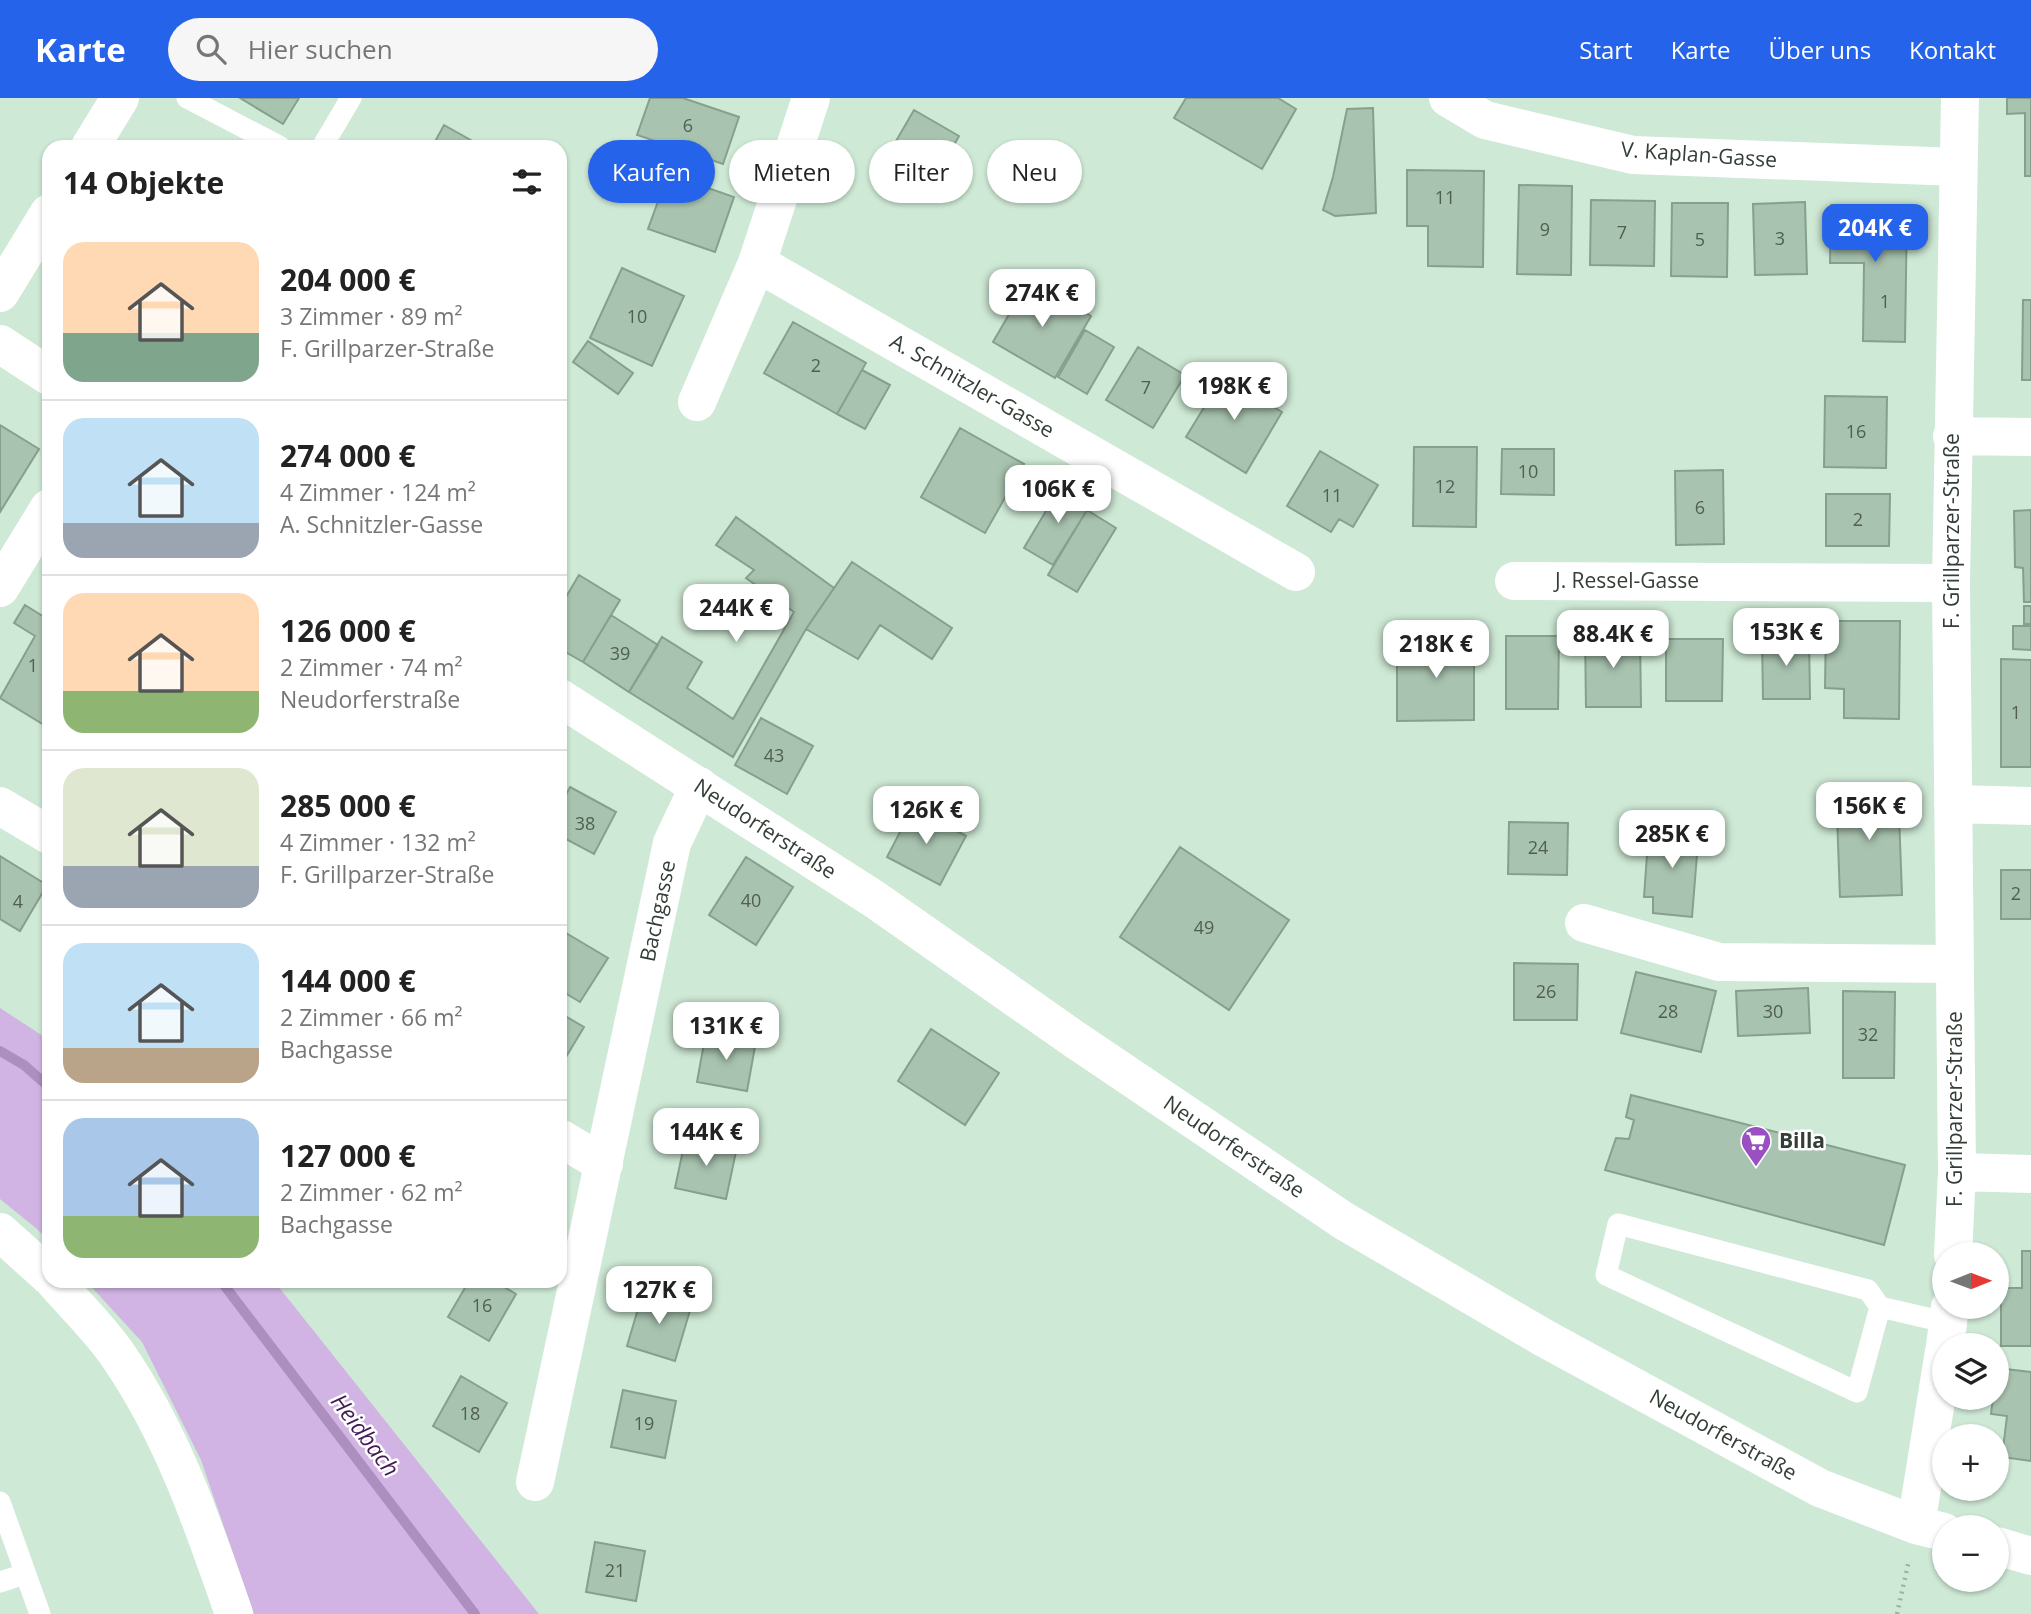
<!DOCTYPE html>
<html lang="de">
<head>
<meta charset="utf-8">
<style>
  :root { --surface:#fff; --page:#f6f6f6; --text:#222; --muted:#767676; --line:#e0e0e0; --accent:#2563eb }
  body { margin:0; font-family:"Open Sans",sans-serif; background:var(--page); color:var(--text); height:100vh; display:flex; flex-direction:column; font-size:26px; white-space:nowrap }
  * { box-sizing:border-box; margin:0 }
  p { font-size:23px; color:var(--muted) }
  .icon { flex:none; width:38px; height:38px; fill:none; stroke:currentColor; stroke-width:2; stroke-linecap:round; stroke-linejoin:round }
  .map { position:relative; flex:1; overflow:hidden }
  .panel { position:absolute; left:42px; top:42px; width:525px; height:1148px; display:flex; flex-direction:column; background:var(--surface); border-radius:21px; box-shadow:0 2px 5px #0004 }
  .panel>* { flex:none }
  .guide { position:absolute; left:588px; top:42px; width:665px; height:63px; display:flex; gap:14px }
  .needle { width:46px; rotate:89deg }
  .fabs { position:absolute; left:1932px; top:1144px; display:grid; gap:14px }
  .fabs a { display:grid; place-items:center; width:77px; height:77px; border-radius:50%; background:var(--surface); box-shadow:0 2px 5px #0004; font-size:35px }
  .price { position:absolute; translate:-50% -60px; padding:0 16px; border-radius:14px; background:#fff; color:#222; font-size:23px; line-height:46px; filter:drop-shadow(0 2px 4px #0008) }
  .price::after { content:''; position:absolute; left:50%; top:42px; width:21px; height:16px; margin-left:-10px; background:inherit; clip-path:polygon(0 0,100% 0,50% 100%) }
  .price.current { background:var(--accent); color:#fff }
  ul { padding:0; list-style:none }
  li { display:flex; align-items:center; gap:21px; height:175px; padding:0 21px }
  li+li { border-top:2px solid var(--line) }
  li span { display:grid; place-items:center; flex:none; width:196px; height:140px; border-radius:21px; color:#555 }
  li>.icon { margin-inline-start:auto }
  span .icon { width:84px; height:84px; fill:#fffc; stroke-width:1 }
  li b { font-size:30px }
  h2 { display:flex; justify-content:space-between; align-items:center; height:84px; padding:0 21px; font-size:30px }
  .chip { padding:0 24px; border-radius:32px; background:var(--surface); box-shadow:0 2px 5px #0004; font-size:24px; line-height:63px }
  .chip.current { background:var(--accent); color:#fff }
  header { display:flex; align-items:center; gap:42px; box-sizing:border-box; height:98px; padding:0 35px; background:var(--accent); color:#fff }
  header strong { font-size:33px }
  nav { display:flex; gap:38px; margin-inline-start:auto; font-size:24px }
  .search { width:490px; height:63px; background:var(--page); display:flex; align-items:center; gap:18px; box-sizing:border-box; padding:0 24px; border-radius:38px; color:var(--muted); font-size:26px }
  .map>svg:first-child { display:block }
  .green { fill:#d1b4e3 }
  .lines { fill:none; stroke-linecap:round; stroke-linejoin:round }
  .stream { stroke:#ac8ebf; stroke-width:10 }
  .building { fill:#a8c3af; stroke:#86a08d; stroke-width:2 }
  .path { stroke:#9eb4a3; stroke-width:4.5; stroke-dasharray:2 5; stroke-linecap:butt }
  .service { stroke:#fff; stroke-width:21 }
  .minor { stroke:#fff; stroke-width:38 }
  .tertiary { stroke:#fff; stroke-width:38 }
  .labels { text-anchor:middle; stroke-width:5; stroke-linejoin:round; paint-order:stroke }
  .number-label { font-size:18px; fill:#505f54 }
  .street-label { font-size:21px; fill:#333e36; stroke:#fff }
  .poi-label { font-size:21px; font-weight:bold; fill:#333e36; stroke:#fff; text-anchor:start }
  .water-label { font-size:23px; font-style:italic; fill:#421b56; stroke:#fff }
</style>
</head>
<body>
<header>
<strong>Karte</strong>
<div class="search"><svg class="icon" aria-label="search" viewBox="0 0 24 24"><circle cx="10" cy="10" r="6"/><path d="M15 15l6 6"/></svg>Hier suchen</div>
<nav><a>Start</a><a>Karte</a><a>Über uns</a><a>Kontakt</a></nav>
</header>
<div class="map">
<svg width="2031" height="1516" viewBox="0 0 2031 1516">
  <rect width="100%" height="100%" fill="#cee9d5"/>
  <!-- green -->
  <path class="green" d="M0 910 49 942V1144L37 1131 0 1101Z
    M86 1183H274L539 1516H254L201 1362 142 1244Z"/>
  <g class="lines">
    <!-- stream -->
    <path class="stream" d="M0 953 24 967 49 989
      M221 1183 475 1516"/>
  </g>
  <!-- building -->
  <path class="building" d="M240 0H299L283 26Z
    M650 0H683L739 19 723 66 637 37Z
    M1186 0H1278L1296 11 1262 71 1174 20Z
    M2007 0H2031V78H2025V15L2007 16Z
    M1373 10 1376 115 1335 118 1323 112 1333 79 1347 11Z
    M914 12 959 38 923 102 885 80 900 55 892 50Z
    M444 27 483 49H432Z
    M1407 72 1484 73 1483 169 1428 168V128H1407Z
    M668 76 734 99 715 154 648 131Z
    M1519 87 1572 88 1571 177 1517 176Z
    M1591 102 1655 103 1654 168 1590 167Z
    M1805 104 1807 176 1755 177 1753 106Z
    M1672 105H1728L1727 179 1671 178Z
    M1831 107 1907 108 1905 244 1863 243 1864 165H1830Z
    M622 170 684 198 652 268 590 240Z
    M1029 182 1091 218 1055 280 993 244Z
    M2023 202H2031V282H2022Z
    M793 224 866 265 837 316 764 275Z
    M1085 232 1114 249 1087 296 1058 279Z
    M588 243 633 275 618 296 573 264Z
    M1138 249 1185 277 1153 330 1106 302Z
    M1228 270 1255 286 1250 295 1282 314 1246 375 1186 339Z
    M862 272 890 287 865 331 837 316Z
    M1825 298 1887 299 1886 370 1824 369Z
    M0 327 39 351 0 414Z
    M960 330 1024 366 985 435 921 399Z
    M1414 349H1477L1476 429 1413 428Z
    M1502 351H1554V397L1501 396Z
    M1320 353 1378 387 1353 429 1339 421 1331 434 1287 408Z
    M1723 372 1724 446 1676 447 1675 373Z
    M1062 386 1092 404 1053 467 1024 450Z
    M1826 396H1890L1889 448H1826Z
    M1087 412 1116 430 1077 494 1048 477Z
    M2031 412V504H2024L2023 470 2015 469 2014 413Z
    M736 419 834 490 806 531 733 659 629 594 662 539 702 564 687 590 733 621 794 514 746 480 754 472 716 447Z
    M852 464 952 530 932 561 880 527 858 561 806 531Z
    M579 477 620 502 583 564 560 551V509Z
    M25 507 49 522V630L0 600 35 538 14 525Z
    M2024 508H2031V526H2024Z
    M611 517 658 547 629 594 583 564Z
    M1826 523H1900L1899 621 1844 620V591L1825 590Z
    M2013 528H2031V552L2013 551Z
    M1585 536H1640L1641 609H1586Z
    M1506 538H1559L1558 611H1506Z
    M1809 539 1810 601H1763L1762 540Z
    M1474 541V622L1397 623V542Z
    M1666 541H1723L1722 603H1666Z
    M2001 561 2031 562V669H2001Z
    M761 620 813 648 787 696 735 667Z
    M570 689 616 714 594 756 560 738V709Z
    M1898 689 1902 797 1840 799 1836 691Z
    M913 709 966 738 940 787 887 759Z
    M1509 724 1568 725 1567 777 1508 776Z
    M1649 728 1699 732 1692 819 1653 815V799H1644Z
    M1180 749 1289 822 1229 912 1120 839Z
    M0 758 47 787 20 833 0 821Z
    M746 759 793 789 756 847 709 817Z
    M2001 772H2031V821H2001Z
    M561 832 608 860 580 904 560 892Z
    M1514 865 1578 866 1577 922H1514Z
    M1636 874 1716 893 1701 954 1621 935Z
    M1808 890 1810 935 1738 938 1736 893Z
    M1843 893 1895 894 1894 980H1843Z
    M560 915 584 929 560 969Z
    M931 931 999 975 965 1027 898 983Z
    M706 934 756 943 747 993 697 984Z
    M1631 997 1905 1067 1884 1147 1605 1072 1616 1040 1629 1041 1634 1022 1626 1019Z
    M686 1038 737 1049 726 1101 675 1090Z
    M2022 1153H2031V1248H2001V1190H2022Z
    M469 1183H494L516 1196 489 1243 448 1219Z
    M643 1194 691 1209 675 1263 627 1248Z
    M1997 1270 2031 1274V1363L2002 1359 2007 1318 1991 1316 1993 1300H1997Z
    M461 1278 507 1305 479 1354 433 1328Z
    M623 1292 676 1303 665 1360 611 1349Z
    M595 1444 645 1453 636 1503 586 1494Z"/>
  <g class="lines">
    <!-- path -->
    <path class="path" d="M1897 1516 1909 1462"/>
    <!-- service -->
    <path class="service" d="M187 0 281 49
      M322 49 351 0
      M1880 1209 1868 1192 1618 1126 1606 1177 1857 1294 1880 1209 1949 1225
      M0 1404 40 1516
      M0 1484 25 1476"/>
    <!-- minor -->
    <path class="minor" d="M1448 0 1485 22 1633 57 1958 69
      M90 49 120 0
      M757 165 1296 474
      M0 195 49 115
      M0 246 49 278
      M697 304 757 165 811 0
      M1952 338 2031 339
      M1514 483 1951 485
      M0 490 49 410
      M560 600 874 801 1074 941 1344 1123 1544 1240 1820 1390 1916 1427 1944 1434
      M1953 706 2031 708
      M0 708 49 737
      M1584 825 1719 864 1954 866
      M560 1040 604 1066
      M1957 1074 2031 1076
      M1953 1157 1957 1074 1951 485 1960 0
      M1945 1248 1950 1209
      M535 1384 672 745 699 688
      M1916 1427 1944 1253
      M1997 1448 2031 1458"/>
    <!-- tertiary -->
    <path class="tertiary" d="M0 1134 49 1178
      M54 1183C75 1207 99 1230 117 1256 172 1335 203 1426 234 1516"/>
  </g>
  <!-- icons -->
  <defs>
    <g id="supermarket-pin" transform="scale(1.575)"><path d="M0 17L-7.5 6A9.5 9.5 0 1 1 7.5 6Z" fill="#9a50c2" stroke="#fff"/><path d="M-6-5.5h2.5l.6 2H6L4.5 2H-2.5L-4.4-4H-6ZM-1.5 3.2a1.3 1.3 0 1 0 .1 0ZM3 3.2a1.3 1.3 0 1 0 .1 0Z" fill="#fff"/></g>
  </defs>
  <g fill-rule="evenodd">
    <use href="#supermarket-pin" x="1756" y="1043"/>
  </g>
  <g class="labels">
    <!-- number labels -->
    <g class="number-label">
      <text x="688" y="34">6</text>
      <text x="1445" y="106">11</text>
      <text x="1545" y="138">9</text>
      <text x="1622" y="141">7</text>
      <text x="1780" y="147">3</text>
      <text x="1700" y="148">5</text>
      <text x="1885" y="210">1</text>
      <text x="637" y="225">10</text>
      <text x="816" y="274">2</text>
      <text x="1146" y="296">7</text>
      <text x="1856" y="340">16</text>
      <text x="1528" y="380">10</text>
      <text x="1445" y="395">12</text>
      <text x="1332" y="404">11</text>
      <text x="1700" y="416">6</text>
      <text x="1858" y="428">2</text>
      <text x="620" y="562">39</text>
      <text x="33" y="574">1</text>
      <text x="2016" y="621">1</text>
      <text x="774" y="664">43</text>
      <text x="585" y="732">38</text>
      <text x="1538" y="756">24</text>
      <text x="2016" y="802">2</text>
      <text x="751" y="809">40</text>
      <text x="18" y="810">4</text>
      <text x="1204" y="836">49</text>
      <text x="1546" y="900">26</text>
      <text x="1668" y="920">28</text>
      <text x="1773" y="920">30</text>
      <text x="1868" y="943">32</text>
      <text x="482" y="1214">16</text>
      <text x="470" y="1322">18</text>
      <text x="644" y="1332">19</text>
      <text x="615" y="1479">21</text>
    </g>
    <!-- street labels -->
    <g class="street-label">
      <text transform="translate(1699 57) rotate(4)" y="7">V. Kaplan-Gasse</text>
      <text transform="translate(972 288) rotate(30)" y="7">A. Schnitzler-Gasse</text>
      <text transform="translate(1952 433) rotate(-90)" y="7">F. Grillparzer-Straße</text>
      <text x="1627" y="490">J. Ressel-Gasse</text>
      <text transform="translate(765 731) rotate(33)" y="7">Neudorferstraße</text>
      <text transform="translate(658 813) rotate(-78)" y="7">Bachgasse</text>
      <text transform="translate(1955 1011) rotate(-90)" y="7">F. Grillparzer-Straße</text>
      <text transform="translate(1234 1049) rotate(34)" y="7">Neudorferstraße</text>
      <text transform="translate(1723 1337) rotate(29)" y="7">Neudorferstraße</text>
    </g>
    <!-- poi labels -->
    <g class="poi-label">
      <text x="1779" y="1050">Billa</text>
    </g>
    <!-- water labels -->
    <g class="water-label">
      <text transform="translate(365 1337) rotate(53)" y="8">Heidbach</text>
    </g>
  </g>
</svg>
<div class="fabs">
<a><svg class="needle" viewBox="-14 -14 28 28"><path d="M0-13l5 13h-10z" fill="#e53935"/><path d="M0 13l5-13h-10z" fill="#767676"/></svg></a>
<a><svg class="icon" aria-label="layers" viewBox="0 0 24 24"><path d="M12 4l9 5-9 5-9-5zM3 14l9 5 9-5"/></svg></a>
<a>+</a>
<a>−</a>
</div>
<b class="price current" style="left:1875px;top:166px">204K €</b>
<b class="price" style="left:1042px;top:231px">274K €</b>
<b class="price" style="left:1234px;top:324px">198K €</b>
<b class="price" style="left:1058px;top:427px">106K €</b>
<b class="price" style="left:736px;top:546px">244K €</b>
<b class="price" style="left:1786px;top:570px">153K €</b>
<b class="price" style="left:1613px;top:572px">88.4K €</b>
<b class="price" style="left:1436px;top:582px">218K €</b>
<b class="price" style="left:1869px;top:744px">156K €</b>
<b class="price" style="left:926px;top:748px">126K €</b>
<b class="price" style="left:1672px;top:772px">285K €</b>
<b class="price" style="left:726px;top:964px">131K €</b>
<b class="price" style="left:706px;top:1070px">144K €</b>
<b class="price" style="left:659px;top:1228px">127K €</b>
<div class="guide">
<a class="chip current">Kaufen</a>
<a class="chip">Mieten</a>
<a class="chip">Filter</a>
<a class="chip">Neu</a>
</div>
<section class="panel">
<h2>14 Objekte<svg class="icon" aria-label="filters" viewBox="0 0 24 24"><path d="M4 7h16M4 17h16"/><circle cx="9" cy="7" r="2"/><circle cx="15" cy="17" r="2"/></svg></h2>
<ul>
<li><span style="background:linear-gradient(#ffd9b3 65%,#7fa58c 0)"><svg class="icon" aria-label="home" viewBox="0 0 24 24"><path d="M3 11l9-7 9 7M6 9v11h12V9"/></svg></span><div><b>204 000 €</b><p>3 Zimmer · 89 m²</p><p>F. Grillparzer-Straße</p></div></li>
<li><span style="background:linear-gradient(#bfe0f5 75%,#9aa5b1 0)"><svg class="icon" aria-label="home" viewBox="0 0 24 24"><path d="M3 11l9-7 9 7M6 9v11h12V9"/></svg></span><div><b>274 000 €</b><p>4 Zimmer · 124 m²</p><p>A. Schnitzler-Gasse</p></div></li>
<li><span style="background:linear-gradient(#ffd9b3 70%,#8fb573 0)"><svg class="icon" aria-label="home" viewBox="0 0 24 24"><path d="M3 11l9-7 9 7M6 9v11h12V9"/></svg></span><div><b>126 000 €</b><p>2 Zimmer · 74 m²</p><p>Neudorferstraße</p></div></li>
<li><span style="background:linear-gradient(#dfe7d0 70%,#9aa5b1 0)"><svg class="icon" aria-label="home" viewBox="0 0 24 24"><path d="M3 11l9-7 9 7M6 9v11h12V9"/></svg></span><div><b>285 000 €</b><p>4 Zimmer · 132 m²</p><p>F. Grillparzer-Straße</p></div></li>
<li><span style="background:linear-gradient(#bfe0f5 75%,#b9a48a 0)"><svg class="icon" aria-label="home" viewBox="0 0 24 24"><path d="M3 11l9-7 9 7M6 9v11h12V9"/></svg></span><div><b>144 000 €</b><p>2 Zimmer · 66 m²</p><p>Bachgasse</p></div></li>
<li><span style="background:linear-gradient(#a9c7e8 70%,#8fb573 0)"><svg class="icon" aria-label="home" viewBox="0 0 24 24"><path d="M3 11l9-7 9 7M6 9v11h12V9"/></svg></span><div><b>127 000 €</b><p>2 Zimmer · 62 m²</p><p>Bachgasse</p></div></li>
</ul>
</section>
</div>
</body>
</html>
